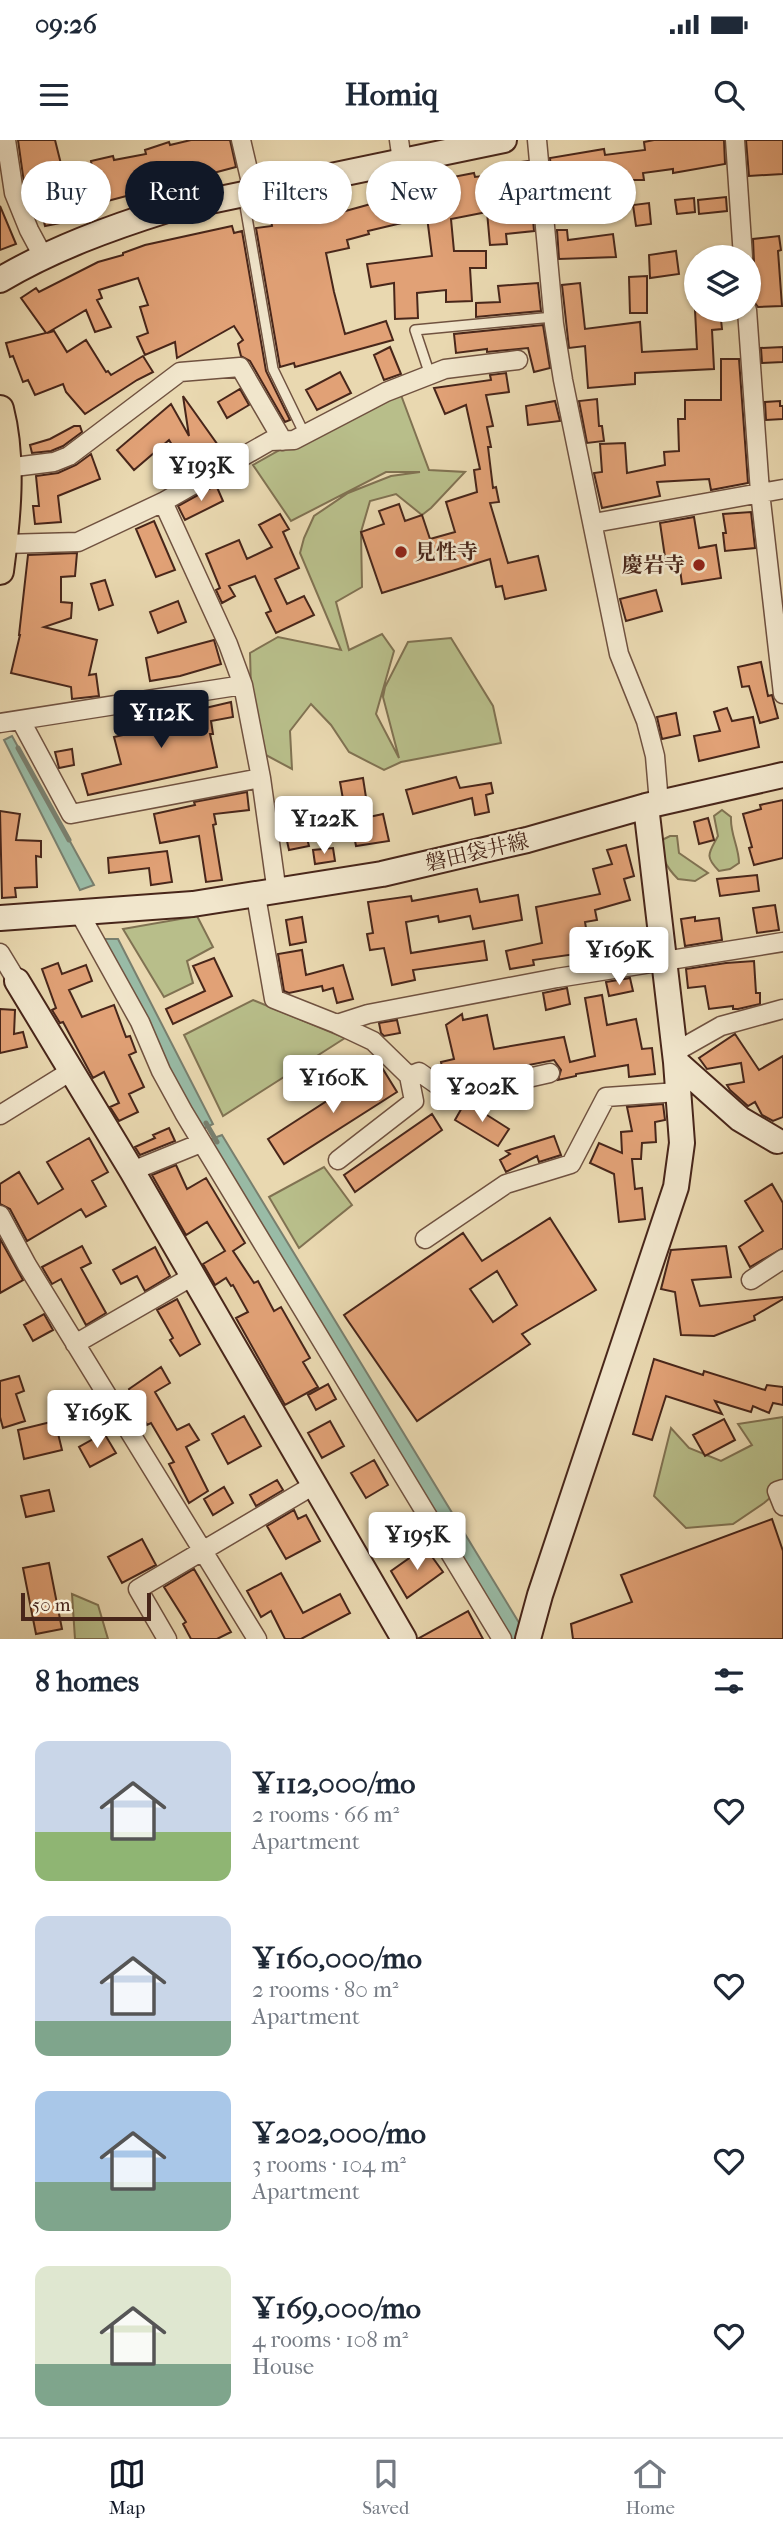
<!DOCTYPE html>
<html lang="en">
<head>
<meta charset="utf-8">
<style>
  :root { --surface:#fff; --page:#f2f2f3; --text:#1f2937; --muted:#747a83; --line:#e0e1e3; --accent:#111827 }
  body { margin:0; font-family:"IM FELL French Canon","Noto Serif JP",serif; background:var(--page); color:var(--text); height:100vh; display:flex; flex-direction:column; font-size:26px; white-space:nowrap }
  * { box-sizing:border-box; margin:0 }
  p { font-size:23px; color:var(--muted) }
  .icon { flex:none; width:38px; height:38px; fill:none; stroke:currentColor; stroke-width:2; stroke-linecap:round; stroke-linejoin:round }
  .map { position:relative; height:1499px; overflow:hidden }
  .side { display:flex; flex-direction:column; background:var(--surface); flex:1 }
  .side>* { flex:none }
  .banner { position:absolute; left:21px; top:21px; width:742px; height:63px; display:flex; gap:14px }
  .controls { position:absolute; left:684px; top:105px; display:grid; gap:14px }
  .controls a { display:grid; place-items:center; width:77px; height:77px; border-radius:50%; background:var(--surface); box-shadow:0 2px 5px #0004; font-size:35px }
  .scale { position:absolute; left:21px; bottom:18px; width:130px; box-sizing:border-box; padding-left:7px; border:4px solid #48261a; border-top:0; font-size:19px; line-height:24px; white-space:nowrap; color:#48261a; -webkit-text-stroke:5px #f1e6cc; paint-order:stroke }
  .price { position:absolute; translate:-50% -60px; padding:0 16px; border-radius:7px; background:#fff; color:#222; font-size:23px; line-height:46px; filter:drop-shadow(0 2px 4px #0008) }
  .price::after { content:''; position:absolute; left:50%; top:42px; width:21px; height:16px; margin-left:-10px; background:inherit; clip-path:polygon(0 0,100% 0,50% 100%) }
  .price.on { background:var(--accent); color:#fff }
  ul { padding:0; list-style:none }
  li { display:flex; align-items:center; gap:21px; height:175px; padding:0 35px }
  li span { display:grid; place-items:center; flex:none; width:196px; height:140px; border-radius:14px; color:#555 }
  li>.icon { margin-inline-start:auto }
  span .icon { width:84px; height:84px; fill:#fffc; stroke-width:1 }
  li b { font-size:30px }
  h2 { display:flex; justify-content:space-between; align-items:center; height:84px; padding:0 35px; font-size:30px }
  .tag { padding:0 24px; border-radius:32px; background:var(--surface); box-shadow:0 2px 5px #0004; font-size:24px; line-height:63px }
  .tag.on { background:var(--accent); color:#fff }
  .status { display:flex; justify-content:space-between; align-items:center; height:49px; padding:0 35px; background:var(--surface); direction:ltr }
  .status svg { height:19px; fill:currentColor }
  header { display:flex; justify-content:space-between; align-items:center; height:91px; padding:0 35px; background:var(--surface); font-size:32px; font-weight:700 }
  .dock { display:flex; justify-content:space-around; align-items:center; height:98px; border-top:2px solid var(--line); background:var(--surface); font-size:19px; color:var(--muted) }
  .dock a { display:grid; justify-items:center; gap:4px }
  .dock .on { color:var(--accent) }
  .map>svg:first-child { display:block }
  .green { fill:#b8be8a; stroke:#807252; stroke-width:2 }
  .water { fill:#99bba6; stroke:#797f6e; stroke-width:2 }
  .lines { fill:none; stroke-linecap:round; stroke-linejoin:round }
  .stream { stroke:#797f6e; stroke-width:5 }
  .building { fill:#e1a176; stroke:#48261a; stroke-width:2; fill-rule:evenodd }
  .lane-casing { stroke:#705240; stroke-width:12 }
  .street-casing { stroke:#705240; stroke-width:21 }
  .secondary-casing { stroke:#48261a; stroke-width:28 }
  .primary-casing { stroke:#48261a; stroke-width:30 }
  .lane { stroke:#f1e6cc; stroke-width:9 }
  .street { stroke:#f1e6cc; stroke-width:18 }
  .secondary { stroke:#f1e6cc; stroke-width:24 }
  .primary { stroke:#e9d8b0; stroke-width:26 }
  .poi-dot { fill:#8f2418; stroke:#f1e6cc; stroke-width:2.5 }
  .labels { text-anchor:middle; stroke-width:5; stroke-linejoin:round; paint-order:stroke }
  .poi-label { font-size:21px; font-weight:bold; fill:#48261a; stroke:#f1e6cc; text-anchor:start }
  .street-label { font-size:21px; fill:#48261a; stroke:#f1e6cc }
</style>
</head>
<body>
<div class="status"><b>09:26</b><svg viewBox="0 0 49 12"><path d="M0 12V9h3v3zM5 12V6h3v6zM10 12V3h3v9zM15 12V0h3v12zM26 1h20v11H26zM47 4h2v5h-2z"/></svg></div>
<header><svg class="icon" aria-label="menu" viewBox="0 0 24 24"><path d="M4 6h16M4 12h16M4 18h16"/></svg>Homiq<svg class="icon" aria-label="search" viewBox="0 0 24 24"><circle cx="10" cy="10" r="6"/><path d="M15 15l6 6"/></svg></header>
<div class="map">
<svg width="783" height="1499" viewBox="0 0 783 1499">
  <rect width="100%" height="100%" fill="#e9d8b0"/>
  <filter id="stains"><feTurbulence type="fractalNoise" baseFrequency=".00286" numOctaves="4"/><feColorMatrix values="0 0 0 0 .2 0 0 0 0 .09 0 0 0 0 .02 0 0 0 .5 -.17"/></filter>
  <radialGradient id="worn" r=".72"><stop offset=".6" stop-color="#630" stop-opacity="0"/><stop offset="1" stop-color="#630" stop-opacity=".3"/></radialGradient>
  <!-- green -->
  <path class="green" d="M398 247 429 330 465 332 431 368 422 375 396 354 370 361 361 392 362 447 336 462 349 510 382 494 394 511 376 574 399 618 383 557 385 547 408 502 451 498 493 566 501 603 401 622 384 630 349 612 331 585 311 564 290 591 292 629 264 614 251 548 250 513 278 497 341 510 300 413 304 398 314 376 348 353 391 336 420 332H386L291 381 253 325 342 275Z
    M722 670 731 677C730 694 739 707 739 723L730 729 719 731C704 716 709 713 718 696L714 676Z
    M670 696H677L679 713 708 733 695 741 678 739C666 727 661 718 662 700Z
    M197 776 213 807 187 821 193 843 164 857 123 789Z
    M253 860 345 898 223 976 184 895Z
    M324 1027 352 1065 299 1108 269 1057Z
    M783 1277V1347L764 1363 733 1384 686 1388 654 1356 671 1288 689 1308 721 1321 752 1305 738 1284Z
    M72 1454 98 1465 108 1499H75Z"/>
  <!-- water -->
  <path class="water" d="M12 596 94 745 80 750 4 600Z
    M100 799H118L213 984 195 993Z
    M222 995 521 1486 516 1499H502L206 1001Z"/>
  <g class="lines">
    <!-- stream -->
    <path class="stream" d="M18 608 69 700
      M206 983 217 1002"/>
  </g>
  <!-- building -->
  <path class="building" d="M18 0H55L64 36 92 27 91 21 113 16 114 20 146 14 145 10 169 2 170 5 191 0H230L236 27 100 63 98 54 66 63 70 81 45 86 36 47 25 50Z
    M654 0H724L725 24 673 33V29L643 33 644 40H591L566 43 567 50 553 52 550 18 604 9 605 15 645 10 644 2Z
    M746 0H783V34L749 36Z
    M528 21 534 91 506 94 507 104 490 105 487 72 451 79 454 111H486V128H470L472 161 446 162V150L417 153 418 178 395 179 394 143 371 147 367 124 432 116 427 77 368 91 369 94 347 100 349 108 326 113 334 152 345 194 386 181 393 200 295 227 294 223 280 227 256 88 272 86 270 74 298 68 299 73 329 67 331 75 378 62 375 52 399 47 400 51 454 45 453 37 474 33 475 37 513 32 512 23Z
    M726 57 727 71 699 74 698 60Z
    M694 58 695 72 677 74 675 60Z
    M649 63 651 84 636 86 633 65Z
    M0 66 16 104 0 110Z
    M232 86 234 93 242 91 266 231 290 280 285 282 250 221 241 216 238 204 243 200 234 186 177 218 175 202 145 215 137 197 148 193 140 167 148 165 138 138 99 150 102 158 97 160 111 187 95 192 86 170 47 193 54 191 67 212 86 200 106 232 108 231 111 235 143 216 153 232 137 240 85 274 66 252 63 244 35 255 28 240 23 242 13 216 10 217 6 203 46 193 21 158 36 148 39 152 98 122 123 115V113L145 105Z
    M557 90H567L568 100 613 94 616 117 559 119Z
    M779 96 781 110 778 111 782 166 758 167 753 161V147H755L753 99Z
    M676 111 679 134 650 138 649 115Z
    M647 136V173H630L629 137Z
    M538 143 541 171 476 177V163L500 162 498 146Z
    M580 143 585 189 640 182 642 212 697 209 695 170H720L722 189 712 190 714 229 635 233V244L588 248 585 206 569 208 562 145Z
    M543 185 550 228 534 232 528 208 487 212V209L456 213 454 194Z
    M390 207 401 234 384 240 374 215Z
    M783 207V222L762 223 761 208Z
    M721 219H739L748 343 711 350 709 339 657 342 660 356 602 368 594 333 602 332 600 304 625 303 627 333 665 325 664 312 679 311 678 279H685V260H721Z
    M340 232 351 253 317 270 306 250Z
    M506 233 509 252 486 255 493 286 487 287 491 307H488L493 348 496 347 499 362 490 363 508 423 538 416 546 450 505 459 502 446 496 447 490 419 382 453 361 392 384 384 379 371 399 364 405 381 422 375 430 399 455 392 446 362 477 352 474 330 480 329 466 265 445 274 434 248 491 240 490 235Z
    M240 249 249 265 227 278 218 262Z
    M183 256 220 308 201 318 205 325 190 334 169 300 134 330 117 310 171 264 189 296Z
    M597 259 599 286H602L604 301 587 303 579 261Z
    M555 261 560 281 528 285 526 266Z
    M780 261V266H783V279L766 280 765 262Z
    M74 286H80L82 292 63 306 51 311 32 313 30 305 50 299Z
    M91 314 100 339 58 356 61 382 35 384 33 366H39L36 336 58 333 76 325Z
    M216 345 223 361 185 380 178 366Z
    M751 372 755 408 725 411 723 393H726L723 374Z
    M280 374 289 389 283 392 299 428 275 439 287 464 304 456 314 475 276 493 266 473 271 471 255 436 229 446 235 456 222 463 216 450 220 448 206 414 239 400 247 419 272 407 259 385Z
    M694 377 699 408 716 405 721 438 682 444 679 422 666 424 660 383Z
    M154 381 175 430 156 437 136 389Z
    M77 413 75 436 61 437V462L72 463 71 478 44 487 97 500 89 535 96 534 99 556 72 559 71 547 11 533 20 495H19L28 415Z
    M105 440 113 465 99 470 91 444Z
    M656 450 662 471 626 481 620 459Z
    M178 461 186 482 158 493 150 472Z
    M214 500 221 524 180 536 150 541 146 518Z
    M761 522 768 556 772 555 778 578 760 583 749 546 742 547 738 527Z
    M231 562 233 577 211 581 213 594H210L217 627 88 655 82 634 121 624 114 597 141 591 138 573 152 571 154 580Z
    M727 568 732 581 753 577 759 607 699 621 694 596 720 591 714 572Z
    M676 573 680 595 662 599 657 577Z
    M72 609 74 625 59 628 55 612Z
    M456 637 460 648 491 643 493 653 486 655 489 672 475 675 472 658 413 674 406 650Z
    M363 638 369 677 383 674 389 701 356 706 348 664 344 665 340 642Z
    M247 652 249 670 214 674 216 684 213 685 222 740 206 742 199 696 160 703 154 674 195 665 194 662Z
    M783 660V718L754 725 749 708 752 707 743 674 761 669 760 665Z
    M0 671 20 674 16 700 41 701V717L36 716 37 747 15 748 16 757 2 758Z
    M708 678 714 700 699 704 694 682Z
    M304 687 309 706 289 710 285 692Z
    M626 705 634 736 624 739 630 760 595 770 597 780 585 782 590 812 533 820 534 825 510 829 506 811 542 803 536 767 600 754 593 729 612 724 607 710Z
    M333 708 335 721 315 724 313 710Z
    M167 711 172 742 151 745 149 728 109 733 108 718Z
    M757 735 759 751 720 756 717 739Z
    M477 749 480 762 518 755 522 780 473 789 470 776 439 782 438 776 406 782 411 813 484 801 487 820 413 830 415 840 392 845 384 808 370 810 367 794 373 793 368 762 411 756 412 761Z
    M775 765 779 790 757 793 753 768Z
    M302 777 306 802 290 805 286 780Z
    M695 777V781L719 778 722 800 685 806 681 779Z
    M302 810 306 835 343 825 353 859 337 863 333 848 323 851 322 846 289 853 284 851 278 814Z
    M214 818 232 856 173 884 166 869 205 851 193 826Z
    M754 821 756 853H760V864L738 869H733V866L709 869 705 846 688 848 686 829 726 823Z
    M58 823 62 834 86 825 92 841 69 850 82 877 114 865 126 897 130 896 136 912 129 915 144 947 129 954 138 972 119 981 110 967 119 963 104 932 93 938 63 882 60 883 52 870 56 868 42 829Z
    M630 838 633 851 609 856 606 842Z
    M567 848 570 864 546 870 543 853Z
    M602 855 607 885 636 879 642 909 652 908 655 934 629 937 628 925 576 934V936L558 940 561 930 554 920 451 940 444 936 441 922 454 919 446 885 462 874 463 880 487 875 494 909 564 897 570 922 595 916 585 858Z
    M0 869 15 870 14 894 23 892 27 907 0 913Z
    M397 880 400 893 384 896 381 893 379 883Z
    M735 894 759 930 783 916V977L773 981 762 975 755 962 748 966 730 950 727 945 744 942 741 923 707 929 699 918Z
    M381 926 397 952 284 1024 268 999Z
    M468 963 509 989 498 1006 455 980 464 964Z
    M663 964 665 980 655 982 656 1002 642 1003 641 1019H632L635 1049 642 1048 645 1079 619 1082 614 1034 590 1023 599 1003 622 1013 621 992 632 991 627 967Z
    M432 974 442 990 355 1052 344 1035Z
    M169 988 175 1001 140 1015 135 1007 155 998 153 995Z
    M554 996 561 1015 539 1022 537 1016 506 1032 500 1020 510 1014 506 1011Z
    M89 998 108 1032 92 1041 106 1066 86 1077 81 1069 27 1101 10 1069 0 1064V1044L19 1032 38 1064 63 1049 47 1022Z
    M176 1025 187 1049 206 1038 245 1103 233 1111 254 1143 258 1141 274 1171 281 1167 310 1218 303 1222 318 1247 285 1265 236 1178 248 1172 233 1145 231 1146 226 1138 215 1145 203 1124 225 1111 207 1082 186 1095 152 1035Z
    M772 1044 783 1063V1108L750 1127 739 1107 763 1091 745 1061Z
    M550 1078 596 1150 522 1194 530 1204 417 1281 344 1175 463 1093 482 1121ZM497 1131 517 1165 493 1182 470 1149Z
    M0 1099 23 1140 0 1153Z
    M82 1106 91 1123 81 1128 106 1173 86 1185 61 1139 52 1144 42 1127Z
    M726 1106 731 1137 692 1140 700 1166 783 1157V1159L754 1176 755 1180 714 1196 681 1195 675 1152 661 1149 671 1110Z
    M155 1107 170 1136 145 1151 137 1136 121 1144 113 1130Z
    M177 1159 200 1204 180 1216 170 1200 173 1198 157 1170Z
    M44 1174 53 1190 33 1201 24 1185Z
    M654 1219 703 1235 704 1231 765 1250 767 1245 783 1247V1265L773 1263 769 1273 753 1266 751 1272 715 1261 722 1274 666 1256 652 1300 633 1294Z
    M161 1227 170 1243 155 1252 177 1290 189 1284 199 1300 186 1307 208 1351 189 1363 169 1324 174 1322 151 1283 147 1285 129 1249Z
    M19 1236 24 1251 16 1254 25 1281 3 1288 0 1277V1241Z
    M328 1244 336 1259 316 1270 308 1255Z
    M244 1276 261 1306 228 1324 212 1294Z
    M724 1279 735 1300 705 1316 693 1295Z
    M55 1281 62 1310 24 1319 18 1290Z
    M330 1281 344 1306 322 1318 308 1293Z
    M104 1293 116 1313 90 1327 79 1307Z
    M374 1320 388 1345 366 1358 351 1333Z
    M277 1340 283 1350 256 1366 250 1355Z
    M224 1347 233 1363 213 1375 204 1359Z
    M49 1350 54 1371 26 1377 21 1356Z
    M294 1370 298 1379 306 1375 320 1401 286 1419 267 1386Z
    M772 1379 783 1411V1499H573L571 1484 632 1462 621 1435Z
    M142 1399 156 1425 122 1443 108 1417Z
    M425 1407 443 1432 407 1458 391 1431Z
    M49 1423 62 1489 36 1494 23 1428Z
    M194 1429 231 1492 217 1499H191L183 1484 186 1482 164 1447Z
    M281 1433 303 1473 340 1454 350 1473 301 1499H285L271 1471 261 1477 247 1451Z
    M468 1471 483 1499H419V1498Z"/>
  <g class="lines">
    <!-- lane casing -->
    <g class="lane-casing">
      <path id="lane" d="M243 54 273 229 305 295
        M430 235 415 190 553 177"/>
    </g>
    <!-- street casing -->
    <g class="street-casing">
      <path id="street" d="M6 0 14 53 29 90 44 118
        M241 0 253 51
        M399 0 402 21
        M537 0 554 184 563 240 619 514 646 581 655 616 659 663
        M735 0 743 117
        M747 170 760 352 783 554
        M6 328 54 322 69 316 180 232 240 227 283 301
        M163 362 228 504 243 545 261 638 277 753
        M594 383 783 349
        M4 404 78 402 163 362 270 301 294 300 386 252 445 229 518 220
        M21 581 71 674 261 638
        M0 583 243 545
        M256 756 274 859 337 884 368 874 557 838 783 802
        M80 774 140 882 161 931 184 973 502 1499
        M0 813 17 841
        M337 884 373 901 409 936 419 932 452 955 550 933
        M675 912 721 886 783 869
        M0 975 71 931
        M338 1020 414 961 409 936
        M132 1031 201 1003
        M0 1075 27 1125 257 1499
        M425 1099 506 1044 571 1024 606 957 678 952
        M751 1140 783 1119
        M75 1204 193 1136
        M783 1349 777 1351 783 1366
        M167 1499 138 1449 314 1345"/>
    </g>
    <!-- secondary casing -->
    <g class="secondary-casing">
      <path id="secondary" d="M0 140C52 109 110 88 167 70L504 0
        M0 778 193 764 382 734 527 700 646 666 783 635
        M17 841 132 1031 404 1499
        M676 922 740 979 777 1001
        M528 1499 540 1455 676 1047 682 1003 676 922 646 666"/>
    </g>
    <!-- primary casing -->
    <g class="primary-casing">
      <path id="primary" d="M0 269C13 319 7 379 0 431"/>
    </g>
    <!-- lane -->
    <use href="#lane" class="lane"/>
    <!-- street -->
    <use href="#street" class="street"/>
    <!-- secondary -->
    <use href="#secondary" class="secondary"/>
    <!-- primary -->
    <use href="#primary" class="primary"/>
  </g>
  <!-- markers -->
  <g class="poi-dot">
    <circle cx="401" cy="412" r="7"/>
    <circle cx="699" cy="425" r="7"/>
  </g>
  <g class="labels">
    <!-- poi labels -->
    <g class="poi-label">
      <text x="415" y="419">見性寺</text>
      <text x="685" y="432" text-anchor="end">慶岩寺</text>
    </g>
    <!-- street labels -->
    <g class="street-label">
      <text transform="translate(477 712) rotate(-13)" y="7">磐田袋井線</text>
    </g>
  </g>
  <rect width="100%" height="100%" filter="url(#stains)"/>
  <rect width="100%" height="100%" fill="url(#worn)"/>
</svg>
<div class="controls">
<a><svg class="icon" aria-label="layers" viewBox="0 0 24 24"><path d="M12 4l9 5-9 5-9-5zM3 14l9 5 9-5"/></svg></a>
</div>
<div class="scale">50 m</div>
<b class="price" style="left:201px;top:363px">¥193K</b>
<b class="price on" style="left:161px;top:610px">¥112K</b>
<b class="price" style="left:324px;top:716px">¥122K</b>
<b class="price" style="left:619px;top:847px">¥169K</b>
<b class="price" style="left:333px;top:975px">¥160K</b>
<b class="price" style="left:482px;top:984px">¥202K</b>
<b class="price" style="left:97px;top:1310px">¥169K</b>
<b class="price" style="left:417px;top:1432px">¥195K</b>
<div class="banner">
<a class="tag">Buy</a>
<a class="tag on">Rent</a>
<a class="tag">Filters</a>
<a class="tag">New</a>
<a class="tag">Apartment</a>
</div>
</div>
<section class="side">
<h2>8 homes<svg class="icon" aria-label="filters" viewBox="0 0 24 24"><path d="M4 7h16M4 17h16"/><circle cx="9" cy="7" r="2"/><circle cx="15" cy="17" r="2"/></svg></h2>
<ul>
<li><span style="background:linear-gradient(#c9d6e8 65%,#8fb573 0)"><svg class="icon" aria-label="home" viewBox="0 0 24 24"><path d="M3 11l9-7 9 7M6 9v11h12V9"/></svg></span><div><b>¥112,000/mo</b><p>2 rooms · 66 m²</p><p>Apartment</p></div><svg class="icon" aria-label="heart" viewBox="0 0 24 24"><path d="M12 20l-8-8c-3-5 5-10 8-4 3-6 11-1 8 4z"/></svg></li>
<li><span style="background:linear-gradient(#c9d6e8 75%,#7fa58c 0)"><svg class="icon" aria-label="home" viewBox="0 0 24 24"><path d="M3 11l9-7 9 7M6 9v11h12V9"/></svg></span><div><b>¥160,000/mo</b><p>2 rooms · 80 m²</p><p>Apartment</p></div><svg class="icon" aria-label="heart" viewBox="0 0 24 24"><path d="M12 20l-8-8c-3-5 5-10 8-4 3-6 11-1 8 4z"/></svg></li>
<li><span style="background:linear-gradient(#a9c7e8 65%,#7fa58c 0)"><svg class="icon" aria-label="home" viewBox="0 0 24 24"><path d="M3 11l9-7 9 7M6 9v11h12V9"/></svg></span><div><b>¥202,000/mo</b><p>3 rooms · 104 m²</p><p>Apartment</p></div><svg class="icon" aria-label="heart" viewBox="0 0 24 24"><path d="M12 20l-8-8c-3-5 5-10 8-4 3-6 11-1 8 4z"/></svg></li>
<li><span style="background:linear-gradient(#dfe7d0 70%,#7fa58c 0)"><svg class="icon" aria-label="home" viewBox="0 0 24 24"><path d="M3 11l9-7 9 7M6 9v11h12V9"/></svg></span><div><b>¥169,000/mo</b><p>4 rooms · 108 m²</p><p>House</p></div><svg class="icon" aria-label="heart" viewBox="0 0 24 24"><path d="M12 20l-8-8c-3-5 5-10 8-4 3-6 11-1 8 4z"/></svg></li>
</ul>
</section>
<nav class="dock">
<a class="on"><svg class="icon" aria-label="map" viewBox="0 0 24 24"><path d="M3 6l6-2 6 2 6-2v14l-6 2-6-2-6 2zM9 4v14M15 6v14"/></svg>Map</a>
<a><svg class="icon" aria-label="saved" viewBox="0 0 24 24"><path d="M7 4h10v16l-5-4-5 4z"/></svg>Saved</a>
<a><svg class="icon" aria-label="home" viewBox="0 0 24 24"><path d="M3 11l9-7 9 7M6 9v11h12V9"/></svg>Home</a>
</nav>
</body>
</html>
